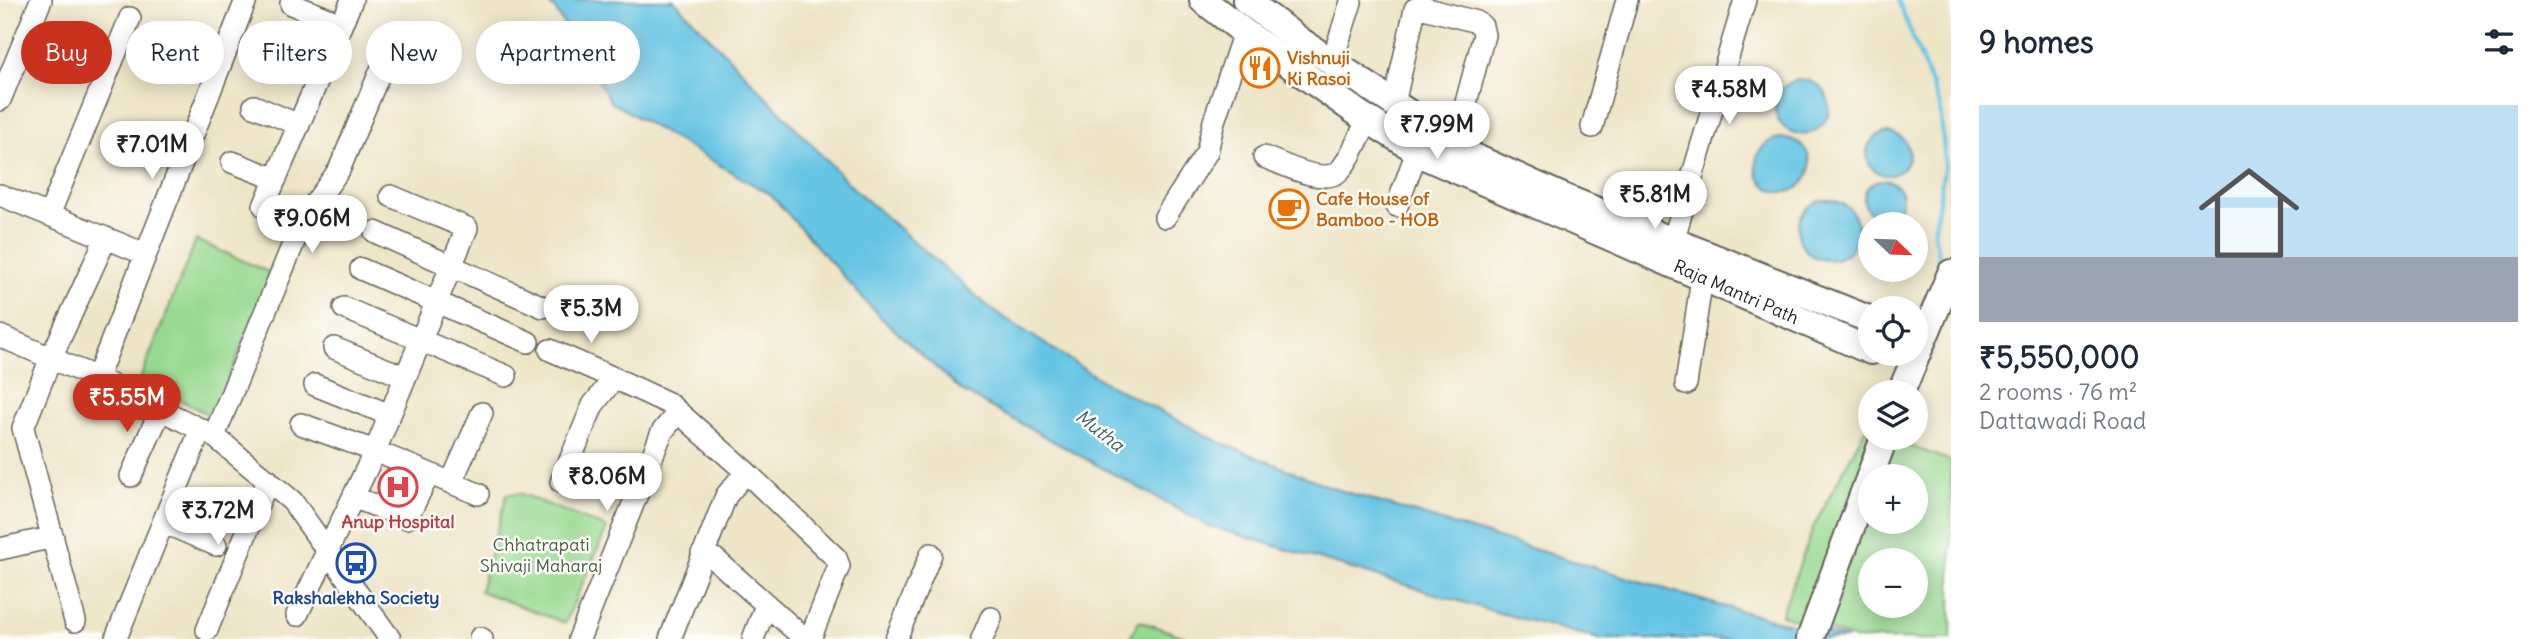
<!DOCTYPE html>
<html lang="en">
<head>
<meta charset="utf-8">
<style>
  :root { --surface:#fff; --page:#f2f2f3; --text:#1f2937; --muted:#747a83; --accent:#c8321e }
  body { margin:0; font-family:Delius,sans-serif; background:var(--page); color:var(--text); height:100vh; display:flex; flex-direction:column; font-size:26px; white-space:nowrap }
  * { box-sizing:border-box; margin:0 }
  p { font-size:23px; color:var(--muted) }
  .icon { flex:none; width:38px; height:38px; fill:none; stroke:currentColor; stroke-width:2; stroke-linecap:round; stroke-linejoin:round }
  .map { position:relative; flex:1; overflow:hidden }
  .side { display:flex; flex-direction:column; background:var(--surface); width:595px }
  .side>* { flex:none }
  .top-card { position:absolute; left:21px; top:21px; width:665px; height:63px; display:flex; gap:14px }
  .needle { width:46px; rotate:113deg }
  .fabs { position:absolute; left:1858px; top:212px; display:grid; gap:14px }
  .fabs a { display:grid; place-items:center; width:70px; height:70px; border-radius:50%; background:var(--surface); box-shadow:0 4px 18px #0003; font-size:35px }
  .price { position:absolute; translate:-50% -60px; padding:0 16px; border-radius:24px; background:#fff; color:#222; font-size:23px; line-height:46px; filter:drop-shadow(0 2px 4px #0008) }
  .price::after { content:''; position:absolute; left:50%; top:42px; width:21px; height:16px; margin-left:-10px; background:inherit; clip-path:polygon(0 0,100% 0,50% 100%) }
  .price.current { background:var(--accent); color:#fff }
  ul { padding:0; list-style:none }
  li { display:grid; align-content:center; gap:14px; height:371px; padding:0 28px }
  li span { display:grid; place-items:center; height:217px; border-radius:0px; color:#555 }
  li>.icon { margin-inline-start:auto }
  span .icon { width:126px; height:126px; fill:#fffc; stroke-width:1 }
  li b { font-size:30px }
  h2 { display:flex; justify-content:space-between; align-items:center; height:84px; padding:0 28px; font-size:30px }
  .chip { padding:0 24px; border-radius:32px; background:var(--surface); box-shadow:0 4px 18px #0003; font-size:24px; line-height:63px }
  .chip.current { background:var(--accent); color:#fff }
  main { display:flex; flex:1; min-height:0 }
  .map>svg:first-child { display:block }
  .green { fill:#97d990; stroke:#5a7a56; stroke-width:2; fill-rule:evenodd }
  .water { fill:#66c5e4; stroke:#417080; stroke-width:2 }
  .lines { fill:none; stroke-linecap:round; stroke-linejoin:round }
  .stream { stroke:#66c5e4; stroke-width:4.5 }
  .minor-casing { stroke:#666258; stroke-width:24 }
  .major-casing { stroke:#666258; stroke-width:30 }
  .minor { stroke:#fff; stroke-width:21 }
  .major { stroke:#fff; stroke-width:26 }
  .labels { text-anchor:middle; stroke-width:5; stroke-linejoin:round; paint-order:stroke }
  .food-label { font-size:18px; font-weight:bold; fill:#c56008; stroke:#fdfcf7; text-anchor:start }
  .street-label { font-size:18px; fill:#1c1c1c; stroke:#fdfcf7 }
  .health-label { font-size:18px; font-weight:bold; fill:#be3a42; stroke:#fdfcf7 }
  .park-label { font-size:18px; fill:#475e45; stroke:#fdfcf7 }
  .transit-label { font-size:18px; font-weight:bold; fill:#164399; stroke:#fdfcf7 }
  .water-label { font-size:19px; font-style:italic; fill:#3a606c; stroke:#fdfcf7 }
</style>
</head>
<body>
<main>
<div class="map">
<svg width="1951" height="639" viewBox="0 0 1951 639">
  <rect width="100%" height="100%" fill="#fdfcf7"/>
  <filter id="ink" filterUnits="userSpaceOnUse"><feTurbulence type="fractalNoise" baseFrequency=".0143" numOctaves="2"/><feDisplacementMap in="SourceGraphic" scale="14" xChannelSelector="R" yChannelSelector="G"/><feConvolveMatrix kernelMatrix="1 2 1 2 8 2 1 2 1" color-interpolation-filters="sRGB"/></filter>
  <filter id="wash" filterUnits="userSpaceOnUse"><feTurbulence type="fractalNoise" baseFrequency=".00686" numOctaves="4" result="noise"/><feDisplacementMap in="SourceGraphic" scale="28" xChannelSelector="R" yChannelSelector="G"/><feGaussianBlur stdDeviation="1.57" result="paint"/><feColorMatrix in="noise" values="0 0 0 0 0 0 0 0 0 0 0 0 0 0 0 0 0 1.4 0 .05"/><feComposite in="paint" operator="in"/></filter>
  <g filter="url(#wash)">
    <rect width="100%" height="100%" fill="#eee4c6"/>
    <!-- green -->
    <path class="green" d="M196 240 271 273 213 417 140 379Z
      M1865 429 1871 431V438H1889L1951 461V639H1855L1781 615 1814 526ZM1871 476H1916V522H1871ZM1871 560H1916V606H1871Z
      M507 494H522L607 528 565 623 480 591Z
      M1139 621 1191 639H1129Z"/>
    <!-- water -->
    <path class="water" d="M545 0H674L853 188 991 309 1104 382 1217 441 1336 489 1718 605 1847 639H1600L1496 612 1209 526 963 392 876 313 771 195 611 102 554 8Z
      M1775 107a27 27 0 1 1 54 0a27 27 0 1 1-54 0Z
      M1867 154a21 21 0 1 1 42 0a21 21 0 1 1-42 0Z
      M1756 165a27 27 0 1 1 54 0a27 27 0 1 1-54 0Z
      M1864 199a19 19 0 1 1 38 0a19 19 0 1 1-38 0Z
      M1798 230a30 30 0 1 1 60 0a30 30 0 1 1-60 0Z"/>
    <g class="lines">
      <!-- stream -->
      <path class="stream" d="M1898 0 1940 106 1945 162 1934 233 1941 270"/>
    </g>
  </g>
  <g filter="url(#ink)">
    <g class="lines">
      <!-- minor casing -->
      <g class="minor-casing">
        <path id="minor" d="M291 4 341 24
          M270 55 321 74
          M1332 62 1351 2
          M0 100 41 0
          M1394 104 1415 9 1420 7 1477 22 1482 26 1484 35 1455 144
          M254 106 299 125
          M1592 127 1627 0
          M1264 157C1281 163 1322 185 1338 172 1349 163 1361 132 1368 119
          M232 162 276 179
          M0 195 145 254
          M1397 206 1417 151
          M49 215 130 18
          M1165 217 1207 152 1214 121 1244 32
          M303 220 264 206 352 0
          M375 232 543 307
          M1673 241 1745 0
          M361 269 528 342
          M344 308 506 376
          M0 336 97 378 214 436 292 501 390 639
          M334 348 405 377
          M550 350 614 378
          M97 378 246 0
          M1686 384 1702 278
          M315 385 390 415
          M301 424 375 451 478 494
          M214 436 303 220 339 170 383 65
          M131 476 161 409
          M561 482 593 405 614 378 668 403 746 472 836 558 839 566 810 639
          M451 483 482 413
          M353 497 407 518 429 474
          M163 522 216 545
          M0 549 53 537
          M702 554 715 559 805 639
          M297 615 375 451 467 228 391 196
          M75 621 23 428 51 358 106 238
          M207 630 268 480
          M116 638 201 429
          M480 638 482 639
          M579 639 662 432 678 412
          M670 639 726 496 746 472
          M753 639 766 605
          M896 639 931 554
          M982 639 991 618"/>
      </g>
      <!-- major casing -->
      <g class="major-casing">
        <g id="major">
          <path id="s1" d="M1203 0 1244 32 1359 114 1429 158 1871 351"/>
          <path d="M1246 0 1299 40 1476 158 1565 198 1871 320"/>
          <path d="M1901 392 1951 273"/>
          <path d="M1810 639 1884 438"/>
        </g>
      </g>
      <!-- minor -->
      <use href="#minor" class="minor"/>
      <!-- major -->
      <use href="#major" class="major"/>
    </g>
  </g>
  <!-- icons -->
  <defs>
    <g id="restaurant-ring" transform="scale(2.0125)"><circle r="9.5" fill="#fdfcf7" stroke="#e8710a" stroke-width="1.5"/><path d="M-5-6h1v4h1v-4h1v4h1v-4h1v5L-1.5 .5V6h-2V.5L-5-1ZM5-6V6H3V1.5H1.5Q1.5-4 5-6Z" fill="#e8710a"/></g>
    <g id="cafe-ring" transform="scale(2.0125)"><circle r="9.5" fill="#fdfcf7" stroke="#e8710a" stroke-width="1.5"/><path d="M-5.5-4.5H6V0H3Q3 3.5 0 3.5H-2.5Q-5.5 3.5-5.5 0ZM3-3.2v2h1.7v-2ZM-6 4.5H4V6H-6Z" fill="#e8710a"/></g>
    <g id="hospital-ring" transform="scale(2.0125)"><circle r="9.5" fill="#fdfcf7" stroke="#e0444e" stroke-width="1.5"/><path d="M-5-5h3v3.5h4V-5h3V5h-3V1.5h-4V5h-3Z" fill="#e0444e"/></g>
    <g id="bus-ring" transform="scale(2.0125)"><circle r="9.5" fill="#fdfcf7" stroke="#1a4fb4" stroke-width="1.5"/><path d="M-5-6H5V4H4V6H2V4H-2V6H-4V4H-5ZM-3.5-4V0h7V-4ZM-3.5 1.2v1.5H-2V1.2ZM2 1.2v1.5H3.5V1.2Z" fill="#1a4fb4"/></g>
  </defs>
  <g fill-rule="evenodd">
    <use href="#restaurant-ring" x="1260" y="68"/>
    <use href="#cafe-ring" x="1289" y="209"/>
    <use href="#hospital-ring" x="398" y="487"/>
    <use href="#bus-ring" x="356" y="563"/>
  </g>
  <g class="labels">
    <!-- food labels -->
    <g class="food-label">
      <text x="1287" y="64">Vishnuji<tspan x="1287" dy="21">Ki Rasoi</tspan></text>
      <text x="1316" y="205">Cafe House of<tspan x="1316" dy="21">Bamboo - HOB</tspan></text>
    </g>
    <!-- street labels -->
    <g class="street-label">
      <text dy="6" stroke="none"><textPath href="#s1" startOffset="611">Raja Mantri Path</textPath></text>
    </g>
    <!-- health labels -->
    <g class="health-label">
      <text x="398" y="528">Anup Hospital</text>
    </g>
    <!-- park labels -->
    <g class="park-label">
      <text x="541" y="551">Chhatrapati<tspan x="541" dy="21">Shivaji Maharaj</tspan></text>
    </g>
    <!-- transit labels -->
    <g class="transit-label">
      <text x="356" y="604">Rakshalekha Society</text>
    </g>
    <!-- water labels -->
    <g class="water-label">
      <text transform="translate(1100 430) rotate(38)" y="7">Mutha</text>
    </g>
  </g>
</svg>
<div class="fabs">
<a><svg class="needle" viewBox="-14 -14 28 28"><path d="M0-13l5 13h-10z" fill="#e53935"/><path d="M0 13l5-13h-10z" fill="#747a83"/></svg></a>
<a><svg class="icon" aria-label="locate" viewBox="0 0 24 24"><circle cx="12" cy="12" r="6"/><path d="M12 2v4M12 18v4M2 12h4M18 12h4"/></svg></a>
<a><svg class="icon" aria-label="layers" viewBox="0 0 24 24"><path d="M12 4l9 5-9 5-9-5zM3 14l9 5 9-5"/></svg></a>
<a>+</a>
<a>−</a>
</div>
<b class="price" style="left:1729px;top:126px">₹4.58M</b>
<b class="price" style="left:1437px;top:161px">₹7.99M</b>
<b class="price" style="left:152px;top:181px">₹7.01M</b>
<b class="price" style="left:1655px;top:231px">₹5.81M</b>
<b class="price" style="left:312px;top:255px">₹9.06M</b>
<b class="price" style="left:591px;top:345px">₹5.3M</b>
<b class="price current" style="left:127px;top:434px">₹5.55M</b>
<b class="price" style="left:607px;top:513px">₹8.06M</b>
<b class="price" style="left:218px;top:547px">₹3.72M</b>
<div class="top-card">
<a class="chip current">Buy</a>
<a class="chip">Rent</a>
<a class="chip">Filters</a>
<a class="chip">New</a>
<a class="chip">Apartment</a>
</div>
</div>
<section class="side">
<h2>9 homes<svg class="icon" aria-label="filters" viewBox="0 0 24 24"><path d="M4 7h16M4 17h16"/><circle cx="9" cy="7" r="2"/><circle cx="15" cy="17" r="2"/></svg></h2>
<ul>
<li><span style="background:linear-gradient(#bfe0f5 70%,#9aa5b1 0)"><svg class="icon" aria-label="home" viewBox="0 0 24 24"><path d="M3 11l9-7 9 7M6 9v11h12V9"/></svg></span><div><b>₹5,550,000</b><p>2 rooms · 76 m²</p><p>Dattawadi Road</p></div></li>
</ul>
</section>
</main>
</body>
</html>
